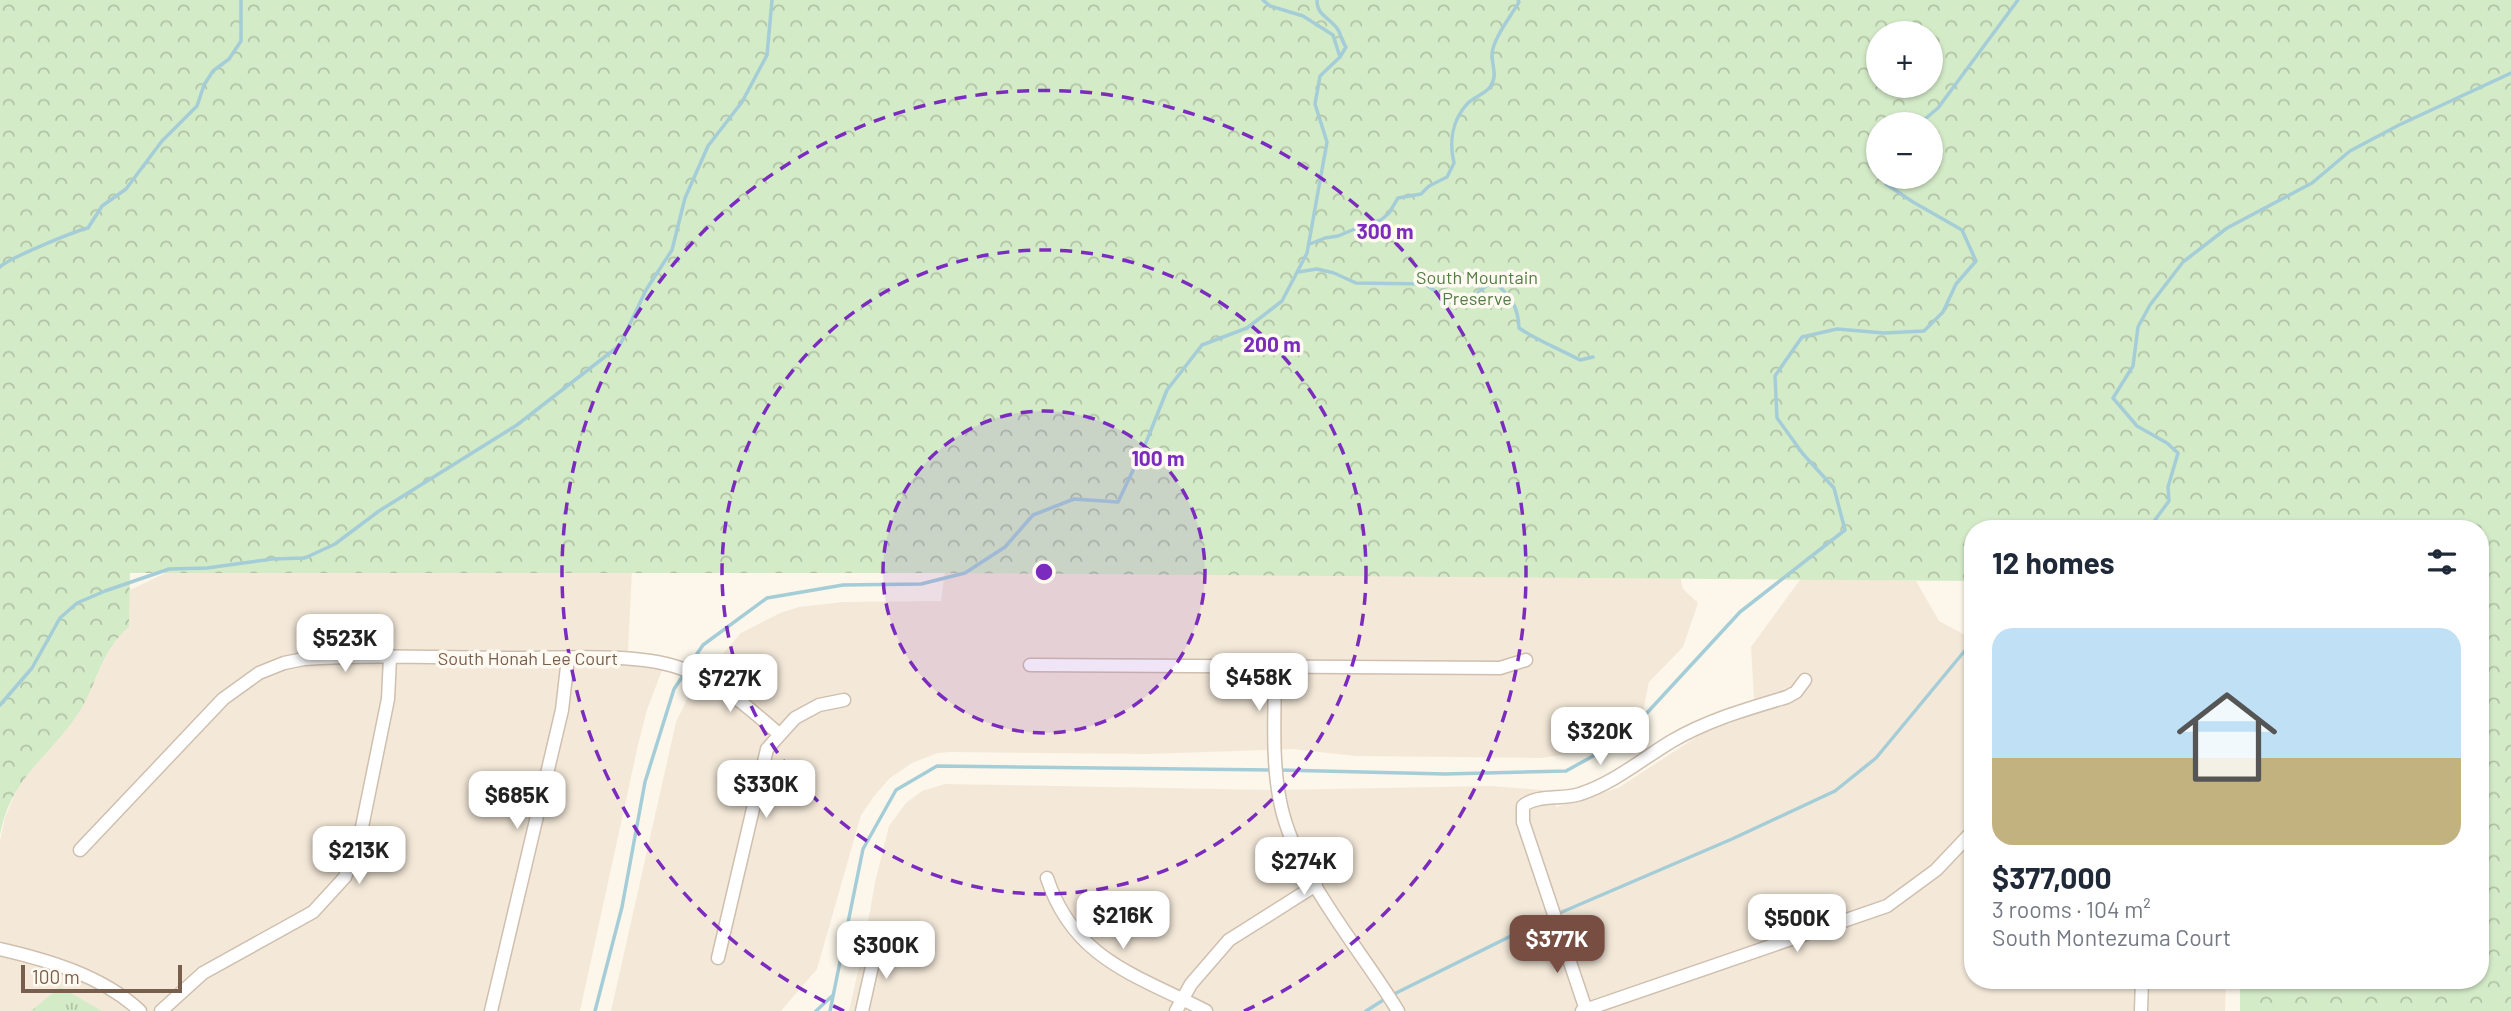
<!DOCTYPE html>
<html lang="en">
<head>
<meta charset="utf-8">
<style>
  :root { --surface:#fff; --page:#f6f6f7; --text:#1f2937; --muted:#747a83; --accent:#784e43 }
  body { margin:0; font-family:Barlow,sans-serif; background:var(--page); color:var(--text); height:100vh; display:flex; flex-direction:column; font-size:26px; white-space:nowrap }
  * { box-sizing:border-box; margin:0 }
  p { font-size:23px; color:var(--muted) }
  .icon { flex:none; width:38px; height:38px; fill:none; stroke:currentColor; stroke-width:2; stroke-linecap:round; stroke-linejoin:round }
  .map { position:relative; flex:1; overflow:hidden }
  .details { position:absolute; left:1964px; top:520px; width:525px; height:469px; display:flex; flex-direction:column; background:var(--surface); border-radius:28px; box-shadow:0 2px 5px #0004 }
  .details>* { flex:none }
  .buttons { position:absolute; left:1866px; top:21px; display:grid; gap:14px }
  .buttons a { display:grid; place-items:center; width:77px; height:77px; border-radius:50%; background:var(--surface); box-shadow:0 2px 5px #0004; font-size:35px }
  .scale { position:absolute; left:21px; bottom:18px; width:161px; box-sizing:border-box; padding-left:7px; border:4px solid #785f4d; border-top:0; font-size:19px; line-height:24px; white-space:nowrap; color:#785f4d; -webkit-text-stroke:5px #fffaf1; paint-order:stroke }
  .price { position:absolute; translate:-50% -60px; padding:0 16px; border-radius:14px; background:#fff; color:#222; font-size:23px; line-height:46px; filter:drop-shadow(0 2px 4px #0008) }
  .price::after { content:''; position:absolute; left:50%; top:42px; width:21px; height:16px; margin-left:-10px; background:inherit; clip-path:polygon(0 0,100% 0,50% 100%) }
  .price.on { background:var(--accent); color:#fff }
  ul { padding:0; list-style:none }
  li { display:grid; align-content:center; gap:14px; height:371px; padding:0 28px }
  li span { display:grid; place-items:center; height:217px; border-radius:21px; color:#555 }
  li>.icon { margin-inline-start:auto }
  span .icon { width:126px; height:126px; fill:#fffc; stroke-width:1 }
  li b { font-size:30px }
  h2 { display:flex; justify-content:space-between; align-items:center; height:84px; padding:0 28px; font-size:30px }
  .map>svg:first-child { display:block }
  .residential { fill:#f4e9d9 }
  .grass { fill:url(#grass-tufts) }
  .park { fill:url(#park-crowns); fill-rule:evenodd }
  .lines { fill:none; stroke-linecap:round; stroke-linejoin:round }
  .stream { stroke:#a5cdd8; stroke-width:3.5 }
  .minor-casing { stroke:#cfbfaf; stroke-width:15 }
  .minor { stroke:#fff; stroke-width:12 }
  .ring { fill:none; stroke:#7b2cbf; stroke-width:3.5; stroke-dasharray:12 9 }
  .labels { text-anchor:middle; stroke-width:7; stroke-linejoin:round; paint-order:stroke }
  .park-label { font-size:18px; fill:#527d45; stroke:#fffaf1 }
  .street-label { font-size:18px; fill:#785f4d; stroke:#fffaf1 }
  .centre { fill:#7b2cbf; stroke:#fffaf1; stroke-width:3.5 }
  .ring-label { font-size:21px; text-anchor:middle; font-weight:bold; fill:#7b2cbf; stroke:#fffaf1; stroke-width:7; stroke-linejoin:round; paint-order:stroke }
</style>
</head>
<body>
<div class="map">
<svg width="2511" height="1011" viewBox="0 0 2511 1011">
  <defs>
    <pattern id="grass-tufts" width="24" height="20" patternUnits="userSpaceOnUse" patternTransform="scale(1.75)"><rect width="24" height="20" fill="#d4ebc8"/><path d="M3 7l-1-3M5 7V3M7 7l1-3M15 17l-1-3M17 17v-4M19 17l1-3" fill="none" stroke="#b1c2a5"/></pattern>
    <pattern id="park-crowns" width="20" height="18" patternUnits="userSpaceOnUse" patternTransform="scale(1.75)"><rect width="20" height="18" fill="#d4ebc8"/><path d="M2 6a3 3 0 1 1 6 0M12 15a3 3 0 1 1 6 0" fill="none" stroke="#b1c2a5"/></pattern>
  </defs>
  <rect width="100%" height="100%" fill="#fcf7ea"/>
  <!-- residential -->
  <path class="residential" d="M172 570H632L628 650 630 664 662 670 647 710 638 745 580 1011H0V841L5 817 21 780 64 731 96 678 112 642 130 590Z
    M945 571 1680 576 1683 589 1698 603 1683 647 1649 682 1642 716 1599 742 1567 754 1542 758 1356 756 1292 749 1149 754 950 752 938 753 912 763 890 778 875 795 861 815 817 969 781 1011H611L676 722 692 689 741 633 780 613 799 607 843 602 941 601Z
    M1802 577 1916 581 1939 621 1967 636 1972 635V980H2226L2225 1011H849L865 940 875 882 889 826 906 803 922 791 945 784 1278 790 1491 786 1555 791 1556 807 1618 788 1701 734 1755 714 1751 647Z"/>
  <!-- grass -->
  <path class="grass" d="M60 987 102 1011H31Z"/>
  <!-- park -->
  <path class="park" d="M0 0H2511V1011H2240V980H2480V528H1972V581L944 573H130L129 627C102 649 98 681 81 709 52 756 11 775 0 835ZM1878 33H1930V86H1878ZM1878 124H1930V177H1878Z"/>
  <g class="lines">
    <!-- stream -->
    <path class="stream" d="M1317 0C1317 15 1327 16 1336 27 1341 32 1341 41 1346 47L1340 57
      M1919 124 1938 108 2018 0
      M1310 244 1325 238 1338 236 1362 226 1381 220 1389 213 1398 198 1421 194 1429 186 1447 177 1454 163C1449 142 1452 120 1468 103 1474 97 1485 94 1490 87 1498 76 1492 66 1492 55 1492 40 1511 16 1519 2L1518 0
      M0 267C7 259 75 231 88 228L102 206 126 189 162 141 197 106 204 85 213 71 229 59 241 41V0
      M1298 272 1317 269 1334 273 1356 283 1425 284 1451 302 1466 306C1474 297 1483 285 1495 282 1511 298 1518 305 1519 328 1538 341 1560 349 1580 360L1593 357
      M2149 528 2169 501 2168 487 2178 453 2167 443 2137 426 2113 398 2133 366 2138 327 2150 305 2183 262 2227 228 2312 183 2350 151 2399 125 2511 73
      M688 667 703 645 767 598 843 585 921 584 965 573 1005 547 1033 515 1074 499 1118 502 1145 445 1167 390 1202 345 1247 328 1282 301 1307 253 1327 142 1315 104 1320 76 1340 57 1333 35 1303 16 1270 6 1263 0
      M0 705 32 668 60 618 77 603 105 591 169 569 207 568 272 559 305 558 335 544 379 511 517 425 620 345 646 290 672 250 685 198 708 146 742 102 767 55 772 0
      M1280 770 1445 774 1566 771 1622 740 1740 612 1845 530 1834 488 1803 454 1777 418 1775 376 1802 337 1837 329 1884 333 1924 331 1943 312 1956 284 1976 261 1962 230 1913 202 1886 184 1885 177
      M1392 995 1541 921 1732 839 1835 791 1876 758 1972 642
      M595 1011 622 907 645 782 674 689 684 674
      M816 1011 832 996
      M830 1011 863 849 896 790 937 766 1272 770
      M1366 1011 1385 999"/>
    <!-- minor casing -->
    <g class="minor-casing">
      <path id="minor" d="M1030 665 1500 668 1526 660
        M1275 666C1275 712 1271 761 1281 806 1297 878 1360 948 1398 1011
        M80 850 223 699 259 673 284 663 304 659C375 654 447 658 518 658 564 658 634 653 677 667 717 679 748 707 779 734
        M1047 878C1074 960 1137 975 1206 1011
        M0 949C48 960 103 976 140 1011
        M718 958 767 749 795 718 819 705 844 700
        M1586 1010 1523 822V806C1536 794 1563 800 1580 794 1614 783 1642 759 1672 741 1708 720 1747 709 1787 697L1796 692 1805 680
        M161 1011 203 973 313 912 345 877 362 827 388 699 390 658
        M491 1011 562 710 568 658
        M862 1011 873 962 887 942
        M1176 1011 1191 984 1229 940 1316 885
        M1582 1011 1887 906 1936 870 1972 832
        M2141 1011 2142 980"/>
    </g>
    <!-- minor -->
    <use href="#minor" class="minor"/>
  </g>
  <!-- distance rings -->
  <circle cx="1044" cy="572" r="161" fill="#7b2cbf" fill-opacity=".12"/>
  <g class="ring">
    <circle cx="1044" cy="572" r="161"/>
    <circle cx="1044" cy="572" r="322"/>
    <path d="M844 1011A482 482 0 1 1 1244 1011"/>
  </g>
  <g class="labels">
    <!-- park labels -->
    <g class="park-label">
      <text x="1477" y="284">South Mountain<tspan x="1477" dy="21">Preserve</tspan></text>
    </g>
    <!-- street labels -->
    <g class="street-label">
      <text x="528" y="665">South Honah Lee Court</text>
    </g>
  </g>
  <circle cx="1044" cy="572" r="10" class="centre"/>
  <g class="ring-label">
    <text x="1385" y="239">300 m</text>
    <text x="1272" y="352">200 m</text>
    <text x="1158" y="466">100 m</text>
  </g>
</svg>
<div class="buttons">
<a>+</a>
<a>−</a>
</div>
<div class="scale">100 m</div>
<b class="price" style="left:345px;top:674px">$523K</b>
<b class="price" style="left:1259px;top:713px">$458K</b>
<b class="price" style="left:730px;top:714px">$727K</b>
<b class="price" style="left:1600px;top:767px">$320K</b>
<b class="price" style="left:766px;top:820px">$330K</b>
<b class="price" style="left:517px;top:831px">$685K</b>
<b class="price" style="left:359px;top:886px">$213K</b>
<b class="price" style="left:1304px;top:897px">$274K</b>
<b class="price" style="left:1123px;top:951px">$216K</b>
<b class="price" style="left:1797px;top:954px">$500K</b>
<b class="price on" style="left:1557px;top:975px">$377K</b>
<b class="price" style="left:886px;top:981px">$300K</b>
<section class="details">
<h2>12 homes<svg class="icon" aria-label="filters" viewBox="0 0 24 24"><path d="M4 7h16M4 17h16"/><circle cx="9" cy="7" r="2"/><circle cx="15" cy="17" r="2"/></svg></h2>
<ul>
<li><span style="background:linear-gradient(#bfe0f5 60%,#c2b280 0)"><svg class="icon" aria-label="home" viewBox="0 0 24 24"><path d="M3 11l9-7 9 7M6 9v11h12V9"/></svg></span><div><b>$377,000</b><p>3 rooms · 104 m²</p><p>South Montezuma Court</p></div></li>
</ul>
</section>
</div>
</body>
</html>
